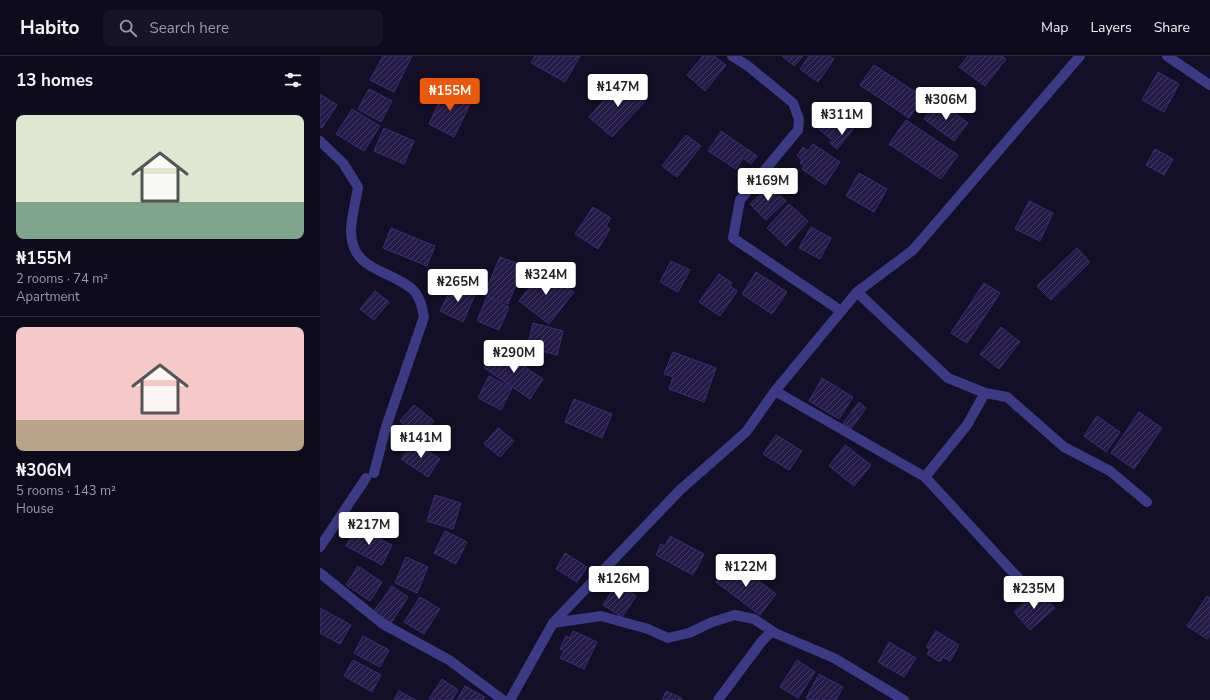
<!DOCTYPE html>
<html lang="en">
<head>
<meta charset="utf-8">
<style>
  :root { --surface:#0e0b1c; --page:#171425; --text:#f1f3f6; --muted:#9b9ba3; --line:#2e2b3b; --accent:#ea580c }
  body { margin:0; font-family:"Nunito Sans",sans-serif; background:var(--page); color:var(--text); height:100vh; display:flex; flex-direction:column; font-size:15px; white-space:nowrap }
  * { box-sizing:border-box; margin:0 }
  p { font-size:13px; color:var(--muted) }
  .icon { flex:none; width:22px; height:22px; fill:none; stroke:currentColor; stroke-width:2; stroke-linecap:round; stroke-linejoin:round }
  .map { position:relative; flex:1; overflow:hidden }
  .side { display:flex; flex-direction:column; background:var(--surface); width:320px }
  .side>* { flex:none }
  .price { position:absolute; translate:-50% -34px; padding:0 9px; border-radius:4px; background:#fff; color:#222; font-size:13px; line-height:26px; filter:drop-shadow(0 1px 2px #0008) }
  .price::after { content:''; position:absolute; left:50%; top:24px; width:12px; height:9px; margin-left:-6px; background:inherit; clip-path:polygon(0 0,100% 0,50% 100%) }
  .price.selected { background:var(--accent); color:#fff }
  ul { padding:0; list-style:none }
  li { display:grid; align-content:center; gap:8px; height:212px; padding:0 16px }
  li+li { border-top:1px solid var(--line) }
  li span { display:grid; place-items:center; height:124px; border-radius:8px; color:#555 }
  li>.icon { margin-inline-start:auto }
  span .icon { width:72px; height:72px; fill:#fffc; stroke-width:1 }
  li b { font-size:17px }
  h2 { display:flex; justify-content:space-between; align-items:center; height:48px; padding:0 16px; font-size:17px }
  header { display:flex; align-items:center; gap:24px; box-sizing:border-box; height:56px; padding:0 20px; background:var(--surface); border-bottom:1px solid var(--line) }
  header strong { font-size:19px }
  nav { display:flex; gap:22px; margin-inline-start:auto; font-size:14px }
  .search { width:280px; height:36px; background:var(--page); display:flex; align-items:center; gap:10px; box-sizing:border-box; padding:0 14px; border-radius:8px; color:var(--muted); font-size:15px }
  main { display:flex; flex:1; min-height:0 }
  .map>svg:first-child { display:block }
  .building { fill:url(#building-hatch); stroke:#3b2d73 }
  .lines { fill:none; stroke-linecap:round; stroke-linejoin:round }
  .minor { stroke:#3d3a85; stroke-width:10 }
</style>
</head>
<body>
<header>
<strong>Habito</strong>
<div class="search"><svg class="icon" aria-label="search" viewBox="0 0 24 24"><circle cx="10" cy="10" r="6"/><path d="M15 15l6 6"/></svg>Search here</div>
<nav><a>Map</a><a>Layers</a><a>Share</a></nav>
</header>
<main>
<section class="side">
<h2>13 homes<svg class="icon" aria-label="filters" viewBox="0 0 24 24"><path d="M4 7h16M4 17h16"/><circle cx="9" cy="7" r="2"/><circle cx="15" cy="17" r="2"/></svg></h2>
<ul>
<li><span style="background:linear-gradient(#dfe7d0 70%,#7fa58c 0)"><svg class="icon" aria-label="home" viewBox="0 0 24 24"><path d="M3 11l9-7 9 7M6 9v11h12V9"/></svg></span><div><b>₦155M</b><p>2 rooms · 74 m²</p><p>Apartment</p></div></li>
<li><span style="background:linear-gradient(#f6c9c9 75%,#b9a48a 0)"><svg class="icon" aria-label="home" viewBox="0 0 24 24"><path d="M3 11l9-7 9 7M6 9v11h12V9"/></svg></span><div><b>₦306M</b><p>5 rooms · 143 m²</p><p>House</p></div></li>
</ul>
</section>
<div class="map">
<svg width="890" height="644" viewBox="0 0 890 644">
  <defs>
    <pattern id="building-hatch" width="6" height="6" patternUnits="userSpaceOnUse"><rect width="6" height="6" fill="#241b47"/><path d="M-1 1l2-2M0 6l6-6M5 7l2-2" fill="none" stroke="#433b63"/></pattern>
  </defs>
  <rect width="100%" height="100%" fill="#130f26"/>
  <!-- building -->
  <path class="building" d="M63 0H92L74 36 50 24Z
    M215 0H260L245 26 211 7Z
    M383 0H394L406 9 385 35 367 19Z
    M462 0H483L474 10Z
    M489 0H509L514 3 498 26 480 13Z
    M648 0H682L686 3 665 30 639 11Z
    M554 9 603 41 589 62 540 29Z
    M838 16 859 28 844 56 822 44Z
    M304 22 327 43 292 81 269 61Z
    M126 32 152 44 134 81 109 68Z
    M49 33 72 45 61 66 38 53Z
    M0 38 17 49 2 72 0 71Z
    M618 45 648 67 634 85 604 63Z
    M510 52 526 65 511 83 495 70Z
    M32 53 60 70 44 95 16 78Z
    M586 64 638 99 621 123 569 88Z
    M527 67 534 72 517 93 510 87Z
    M64 72 94 85 84 108 54 95Z
    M401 75 437 100 431 108 423 102 416 113 388 95Z
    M366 79 381 90 357 121 342 110Z
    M493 88 520 106 505 129 482 113 484 110 480 107 482 104 477 100 483 91 488 95Z
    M835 93 853 103 844 119 826 109Z
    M539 117 567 133 554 156 526 140Z
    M450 129 466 145 446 164 430 148Z
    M709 145 733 157 720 185 695 173Z
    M469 148 488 165 466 190 447 172Z
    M273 151 291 162 286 170 290 173 278 193 255 178Z
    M491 171 511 182 500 203 479 192Z
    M71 172 115 190 107 210 63 192Z
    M757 192 770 206 731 244 717 230Z
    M180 201 204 210 188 248 164 239Z
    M351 205 370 214 358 236 340 226Z
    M224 213 254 236 229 268 199 245Z
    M436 216 467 236 452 258 422 238Z
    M399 218 412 227 410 230 417 235 400 260 379 246Z
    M664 227 680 237 647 287 631 277Z
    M133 229 155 239 143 266 120 255Z
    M55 235 69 246 54 264 40 253Z
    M167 241 189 251 179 274 157 265Z
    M213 267 243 275 237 299 207 291Z
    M681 271 700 286 679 313 660 298Z
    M177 292 223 323 210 343 164 312Z
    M353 296 396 312 384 346 349 333 353 321 344 318Z
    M169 320 192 332 181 354 158 342Z
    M502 322 533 341 519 363 489 345Z
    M254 343 292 358 282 382 245 366Z
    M539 346 546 352 531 373 523 367Z
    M94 349 114 365 100 381 80 365Z
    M819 356 842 372 814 413 791 397Z
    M777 360 800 376 786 396 764 380Z
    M178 372 194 385 180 401 164 388Z
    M456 379 482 395 469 414 443 398Z
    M94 385 120 403 108 421 81 403Z
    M525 389 551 409 534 430 509 410Z
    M115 439 141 447 133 473 107 465Z
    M36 471 72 489 62 509 26 490Z
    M125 475 147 486 136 508 114 497Z
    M350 480 384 498 373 519 336 499 341 488 345 490Z
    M245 497 267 511 257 526 236 513Z
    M86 501 108 511 97 537 75 527Z
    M412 505 456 538 440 559 396 526Z
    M38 510 62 526 50 545 26 529Z
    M297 527 316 540 302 561 283 549Z
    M72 530 88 541 71 567 54 555Z
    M718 535 735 552 710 574 694 556Z
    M887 540 890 542V579L887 583 867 570Z
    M100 541 120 553 104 578 84 566Z
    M0 552 31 569 20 588 0 577Z
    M253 575 277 586 264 613 240 602 244 595 240 593 246 580 250 582Z
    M616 575 639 589 630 605 623 601 620 606 607 598 610 593 606 591Z
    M43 580 69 594 60 611 34 597Z
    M569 586 596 602 584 621 558 606Z
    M33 604 61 619 52 636 24 620Z
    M477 604 495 616 478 642 460 631Z
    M499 618 523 631 516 644H489L486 642Z
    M122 623 138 634 132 644H111L109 643Z
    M145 630 165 641 163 644H137Z
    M79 635 96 644H74Z
    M346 635 362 642 361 644H342Z"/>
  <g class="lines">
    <!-- minor -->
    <path class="minor" d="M412 0 428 10 473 47 479 63 478 74 420 144 413 182 521 255
      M847 0 890 29
      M0 85 23 107 38 131C36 144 32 159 31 173 30 215 69 213 92 233 100 240 102 251 104 261L66 371 54 417
      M537 236 628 322 665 337 647 369 605 421
      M455 335 605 421 701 525
      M665 337 687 341 744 391 790 415 827 446
      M0 491 46 422
      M0 517 63 568 129 604 183 644
      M233 567 281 560 328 573 348 582 369 577 392 566 415 559 434 563 455 577
      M190 644 233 567 360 434 426 376 455 335 537 236 593 194 760 0
      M398 644 442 585 450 577H455L514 602 584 644"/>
  </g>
</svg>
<b class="price" style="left:298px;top:52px">₦147M</b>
<b class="price selected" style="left:130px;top:56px">₦155M</b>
<b class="price" style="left:626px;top:65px">₦306M</b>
<b class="price" style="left:522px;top:80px">₦311M</b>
<b class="price" style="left:448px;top:146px">₦169M</b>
<b class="price" style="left:226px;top:240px">₦324M</b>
<b class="price" style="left:138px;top:247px">₦265M</b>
<b class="price" style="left:194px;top:318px">₦290M</b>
<b class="price" style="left:101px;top:403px">₦141M</b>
<b class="price" style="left:49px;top:490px">₦217M</b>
<b class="price" style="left:426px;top:532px">₦122M</b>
<b class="price" style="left:299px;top:544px">₦126M</b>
<b class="price" style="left:714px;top:554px">₦235M</b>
</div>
</main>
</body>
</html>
